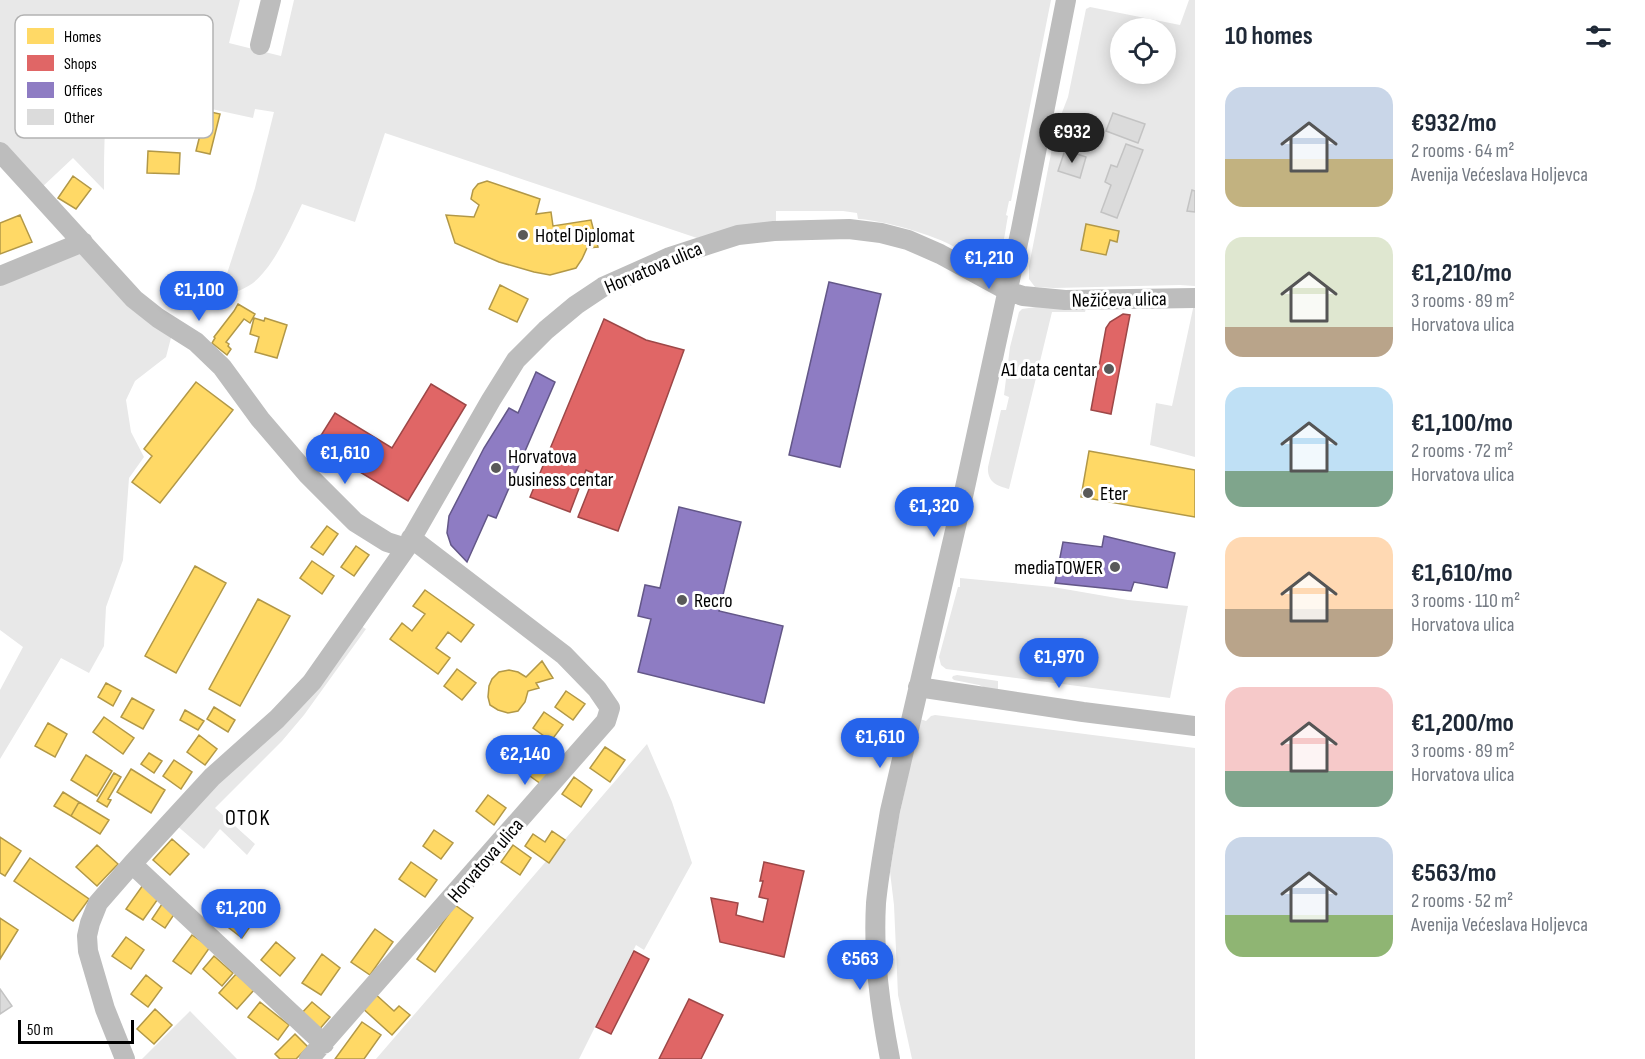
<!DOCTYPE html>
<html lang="en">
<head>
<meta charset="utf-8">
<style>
  :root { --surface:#fff; --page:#f6f6f7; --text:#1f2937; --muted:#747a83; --accent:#2563eb }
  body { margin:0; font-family:"Sofia Sans Condensed",sans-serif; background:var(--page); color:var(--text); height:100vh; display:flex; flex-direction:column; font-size:22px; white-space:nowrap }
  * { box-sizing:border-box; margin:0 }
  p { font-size:20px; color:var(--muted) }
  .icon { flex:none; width:33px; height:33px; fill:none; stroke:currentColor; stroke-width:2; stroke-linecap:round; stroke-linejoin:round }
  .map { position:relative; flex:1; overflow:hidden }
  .drawer { display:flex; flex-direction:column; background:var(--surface); width:450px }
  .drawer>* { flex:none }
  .controls { position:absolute; left:1110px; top:18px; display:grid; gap:12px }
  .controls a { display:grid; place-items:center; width:66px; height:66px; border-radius:50%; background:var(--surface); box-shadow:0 3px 15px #0003; font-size:30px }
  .scale { position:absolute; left:18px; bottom:15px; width:116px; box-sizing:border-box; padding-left:6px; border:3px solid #000; border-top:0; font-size:16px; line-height:21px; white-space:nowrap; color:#000; -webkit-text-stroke:4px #fff; paint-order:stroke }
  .price { position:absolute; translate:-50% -51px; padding:0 14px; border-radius:21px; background:var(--accent); color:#fff; font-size:20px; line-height:39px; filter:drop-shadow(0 2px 3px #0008) }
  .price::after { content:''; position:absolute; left:50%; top:36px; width:18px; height:14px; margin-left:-9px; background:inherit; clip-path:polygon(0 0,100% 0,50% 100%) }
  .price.selected { background:#222; color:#fff }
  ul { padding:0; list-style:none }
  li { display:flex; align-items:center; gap:18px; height:150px; padding:0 30px }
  li span { display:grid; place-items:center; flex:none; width:168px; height:120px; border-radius:18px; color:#555 }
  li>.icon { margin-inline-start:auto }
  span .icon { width:72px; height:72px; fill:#fffc; stroke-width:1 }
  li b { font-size:26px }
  h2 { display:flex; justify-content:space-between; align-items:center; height:72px; padding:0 30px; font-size:26px }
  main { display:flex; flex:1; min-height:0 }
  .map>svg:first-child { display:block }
  .green { fill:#e8e8e8; fill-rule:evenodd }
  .homes { fill:#ffd966; stroke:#b29847; stroke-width:1.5 }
  .shops { fill:#e06666; stroke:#9d4747; stroke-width:1.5 }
  .offices { fill:#8e7cc3; stroke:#635788; stroke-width:1.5 }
  .building { fill:#dbdbdb; stroke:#c3c3c3; stroke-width:1.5 }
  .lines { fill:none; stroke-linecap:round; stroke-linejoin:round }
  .minor { stroke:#bdbdbd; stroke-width:20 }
  .poi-dot { fill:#595959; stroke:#fff; stroke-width:2 }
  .labels { text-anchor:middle; stroke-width:6; stroke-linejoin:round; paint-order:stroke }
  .poi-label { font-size:20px; fill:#000; stroke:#fff; text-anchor:start }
  .street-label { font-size:20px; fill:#000; stroke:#fff }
  .quarter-label { font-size:22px; letter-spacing:1.5px; fill:#000; stroke:#fff }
  .key { fill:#fff; stroke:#b2b2b2; stroke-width:1.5 }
  .key-label { font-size:16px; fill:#000 }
</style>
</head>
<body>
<main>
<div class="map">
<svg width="1195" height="1059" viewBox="0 0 1195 1059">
  <rect width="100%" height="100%" fill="#fff"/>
  <!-- green -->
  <path class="green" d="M0 0H240L229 43 281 56 294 0H1051L1011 201H1009L1006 215 1008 216C1005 229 1004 256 992 263 977 272 967 255 956 248 936 235 882 220 858 219L857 213 843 211H776V222L697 238 385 133 355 222 302 204C291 227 272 271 250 285 241 291 229 294 219 298L255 188 274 112 255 109 253 118 193 105V63L115 58C104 101 104 146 104 190L73 158 40 189 0 147Z
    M1189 0H1195V286L1180 285 1054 288 1035 287 1029 279V266L1056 128 1068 97 1086 9 1090 7 1180 25ZM1120 28H1166V74H1120Z
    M72 252 83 254 172 334 166 357 135 381 126 400 131 432 144 457 129 478 123 560 106 607 104 646 89 673 61 658 0 759V690L23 647 0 630V281Z
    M1194 304 1195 305V457L1150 445 1156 403 1172 406Z
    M1036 307 1086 308 1085 312H1052L1009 489C997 486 987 482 988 467L1001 410H1006L1009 397 1004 395 1010 347 1019 312 1022 309Z
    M960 578 1053 587 1128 600 1188 606 1170 698 946 669 941 665 939 657 958 587H960Z
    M361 626 366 629 304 715 282 741 215 808 255 844 247 855 220 829 204 849 175 824Z
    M957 675 998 681V693L979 685 954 680 952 678 953 676Z
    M935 715 1195 748V1059H912L898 995 894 905 890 872 898 822 920 719 926 721 931 716Z
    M647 744 672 802 692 863 644 950 636 945 579 1059H376Z
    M190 1011 237 1059H142Z"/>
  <!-- homes -->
  <path class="homes" d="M206 111 220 114 210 154 196 151Z
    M148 151 180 153 179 174 147 173Z
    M73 176 91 189 76 209 58 198Z
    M487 181 540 199 536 214 551 212 553 226 591 220 598 247 587 248 582 259 576 268 550 275 534 272 499 262 455 243 446 215 474 217 479 205 471 199 473 190 478 184Z
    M20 215 32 242 0 254V223Z
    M1086 224 1119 231 1117 242 1110 240 1106 255 1081 250Z
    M500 285 528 299 517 322 489 309Z
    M238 304 255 314 250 323 244 319 226 342 229 344 228 346 231 349 227 355 212 343 215 338 214 337 234 311Z
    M254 318 264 321 265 318 287 325 277 358 255 352 259 337 250 334Z
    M196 382 233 410 160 503 132 482 152 456 144 449Z
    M1089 451 1195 470V517L1081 497Z
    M327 526 338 534 323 555 311 547Z
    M356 546 369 555 354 576 341 567Z
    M312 561 334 576 322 594 300 578Z
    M195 566 226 583 176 673 145 656Z
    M425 590 474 625 461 642 448 632 436 648 450 658 438 674 390 639 402 623 412 631 425 614 413 606Z
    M258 599 290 616 240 706 209 689Z
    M542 661 553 678 536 683 539 688 528 691 525 702 518 711 508 713 498 710 490 705 488 697 489 686 492 679 499 672 509 670 518 672 526 677Z
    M457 669 476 683 462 700 444 686Z
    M106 683 121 691 113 706 98 697Z
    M566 691 585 704 573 720 555 707Z
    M132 698 154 710 143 729 121 717Z
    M214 707 235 720 228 732 207 719Z
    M185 710 204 721 198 730 180 720Z
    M544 712 563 725 551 741 533 728Z
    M104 717 134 738 123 754 93 732Z
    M48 723 67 734 55 757 35 746Z
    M199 735 217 749 205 765 187 752Z
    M605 747 625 760 610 782 590 768Z
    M149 753 162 761 154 773 141 764Z
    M86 755 112 771 97 796 71 780Z
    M535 755 553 768 541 784 523 771Z
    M174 760 192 772 181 789 163 776Z
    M131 769 165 790 151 813 117 792Z
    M114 773 121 777 108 799 111 800 107 807 97 801Z
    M574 777 592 790 581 807 562 794Z
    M63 792 79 802 71 816 54 806Z
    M488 795 506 808 494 825 476 811Z
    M79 802 109 820 100 834 71 816Z
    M434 830 453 843 441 859 423 846Z
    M552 831 565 840 549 863 525 846 533 834 545 842Z
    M0 837 21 851 5 876 0 873Z
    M172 839 189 854 170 875 153 860Z
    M97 845 118 864 97 886 76 867Z
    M513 845 531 858 520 875 501 862Z
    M30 858 89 899 73 921 14 881Z
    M411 862 437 880 425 897 399 879Z
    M143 885 160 896 143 920 126 909Z
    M162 904 175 913 165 928 152 919Z
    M455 905 473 918 435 972 417 959Z
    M236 908 254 921 242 938 224 924Z
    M0 918 18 930 0 959Z
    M375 929 393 942 370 975 351 962Z
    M192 935 210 947 191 974 173 961Z
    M126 937 144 950 131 969 112 956Z
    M276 942 295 958 280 976 261 960Z
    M322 954 340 968 321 995 302 983Z
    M214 956 233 973 222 986 203 969Z
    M236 974 254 990 237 1009 219 993Z
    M146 975 162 988 148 1007 131 994Z
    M373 992 394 1011 399 1006 410 1015 392 1035 360 1006Z
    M260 1002 289 1025 278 1040 248 1017Z
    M312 1002 330 1017 318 1031 300 1015Z
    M155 1009 172 1025 154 1044 137 1029Z
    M362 1022 381 1035 364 1059H335Z
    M295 1034 308 1047 296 1059H280L275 1054Z"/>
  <!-- shops -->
  <path class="shops" d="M1123 314 1130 315 1111 414 1091 410 1106 328 1110 322Z
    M604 319 646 340 684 350 618 531 578 517 595 474 586 470 570 512 530 497Z
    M431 384 466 405 408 501 315 445 335 413 392 448Z
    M764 862 804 871 784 957 720 942 711 898 738 903 736 915 763 922 768 899 759 897 763 881H760Z
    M634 951 649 959 611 1034 596 1027Z
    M689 999 723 1015 701 1059H659Z"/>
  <!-- offices -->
  <path class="offices" d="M829 282 881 294 840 467 789 455Z
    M536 372 555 382 496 518 488 515 467 562 451 545 447 533 449 516 484 448 509 408 518 413Z
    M679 507 741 522 719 611 783 626 764 703 638 672 651 619 638 616 645 585 660 588Z
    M1104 536 1175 553 1167 588 1134 582 1131 591 1055 583 1063 542 1102 547Z"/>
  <!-- building -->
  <path class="building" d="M1113 113 1145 124 1138 143 1106 131Z
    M1126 144 1143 150 1117 218 1101 212 1111 185 1105 182 1111 165 1117 167Z
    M1065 150 1086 157 1080 178 1058 171Z
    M1192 190 1195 191V212L1187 211Z
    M0 989 12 1006 0 1014Z"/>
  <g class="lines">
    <!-- minor -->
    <path class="minor" d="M260 45 271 0
      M0 152 134 299 158 318 196 342 222 367 260 419 308 475 355 522 387 542 406 548
      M0 276 83 242
      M918 687 1083 712 1195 726
      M132 864 324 1044
      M125 1059 105 1009 88 951 87 936 90 923 98 903 132 864 212 777 277 719 312 682 406 548 491 400 516 360 546 330 576 305 603 287 670 257 710 244 738 235 774 231 811 230 849 229 881 233 908 240 940 254 1008 291 1023 296 1065 300 1195 298
      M309 1059 606 721 610 708 597 689 564 655 411 538
      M890 1059C880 1007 873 956 876 903 879 872 885 841 890 811L964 492 1021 229 1066 0"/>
  </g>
  <!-- markers -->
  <g class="poi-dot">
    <circle cx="523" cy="235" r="6"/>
    <circle cx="1109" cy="369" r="6"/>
    <circle cx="496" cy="468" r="6"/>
    <circle cx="1088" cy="493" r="6"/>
    <circle cx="1115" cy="567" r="6"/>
    <circle cx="682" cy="600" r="6"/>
  </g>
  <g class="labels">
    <!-- poi labels -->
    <g class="poi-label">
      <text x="535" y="242">Hotel Diplomat</text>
      <text x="1097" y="376" text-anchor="end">A1 data centar</text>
      <text x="508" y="463">Horvatova<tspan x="508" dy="23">business centar</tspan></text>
      <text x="1100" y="500">Eter</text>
      <text x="1103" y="574" text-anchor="end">mediaTOWER</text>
      <text x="694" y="607">Recro</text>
    </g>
    <!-- street labels -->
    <g class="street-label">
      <text transform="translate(653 267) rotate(-23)" y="7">Horvatova ulica</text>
      <text transform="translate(1119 299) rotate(-1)" y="7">Nežićeva ulica</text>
      <text transform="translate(485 860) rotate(-49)" y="7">Horvatova ulica</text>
    </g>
    <!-- quarter labels -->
    <g class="quarter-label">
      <text x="248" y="825">OTOK</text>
    </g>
  </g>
  <!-- legend -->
  <rect x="15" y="15" width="198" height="123" rx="9" class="key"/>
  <rect x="27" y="28" width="27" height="16" fill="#ffd966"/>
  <rect x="27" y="55" width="27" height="16" fill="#e06666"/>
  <rect x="27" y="82" width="27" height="16" fill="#8e7cc3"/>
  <rect x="27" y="109" width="27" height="16" fill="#dbdbdb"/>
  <g class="key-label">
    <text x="64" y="42">Homes</text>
    <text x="64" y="69">Shops</text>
    <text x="64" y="96">Offices</text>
    <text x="64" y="123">Other</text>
  </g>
</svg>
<div class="controls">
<a><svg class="icon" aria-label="locate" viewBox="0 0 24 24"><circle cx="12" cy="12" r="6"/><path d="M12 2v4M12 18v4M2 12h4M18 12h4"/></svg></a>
</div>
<div class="scale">50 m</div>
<b class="price selected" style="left:1072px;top:164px">€932</b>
<b class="price" style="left:989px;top:290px">€1,210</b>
<b class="price" style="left:199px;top:322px">€1,100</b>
<b class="price" style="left:345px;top:485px">€1,610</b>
<b class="price" style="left:934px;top:538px">€1,320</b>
<b class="price" style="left:1059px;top:689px">€1,970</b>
<b class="price" style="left:880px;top:769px">€1,610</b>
<b class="price" style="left:525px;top:786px">€2,140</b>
<b class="price" style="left:241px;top:940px">€1,200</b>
<b class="price" style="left:860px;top:991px">€563</b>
</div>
<section class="drawer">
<h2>10 homes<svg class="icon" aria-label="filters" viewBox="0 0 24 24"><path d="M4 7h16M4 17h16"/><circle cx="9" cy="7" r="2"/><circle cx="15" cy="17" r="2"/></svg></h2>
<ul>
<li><span style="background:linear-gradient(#c9d6e8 60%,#c2b280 0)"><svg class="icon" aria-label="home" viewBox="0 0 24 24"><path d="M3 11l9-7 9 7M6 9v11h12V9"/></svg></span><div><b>€932/mo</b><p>2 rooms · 64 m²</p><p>Avenija Većeslava Holjevca</p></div></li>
<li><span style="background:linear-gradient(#dfe7d0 75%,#b9a48a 0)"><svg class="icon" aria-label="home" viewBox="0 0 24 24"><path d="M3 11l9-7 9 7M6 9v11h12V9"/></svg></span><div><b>€1,210/mo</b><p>3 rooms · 89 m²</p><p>Horvatova ulica</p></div></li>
<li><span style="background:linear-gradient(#bfe0f5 70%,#7fa58c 0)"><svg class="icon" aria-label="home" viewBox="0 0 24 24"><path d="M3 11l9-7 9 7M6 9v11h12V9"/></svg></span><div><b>€1,100/mo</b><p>2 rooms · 72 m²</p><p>Horvatova ulica</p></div></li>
<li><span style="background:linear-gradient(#ffd9b3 60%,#b9a48a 0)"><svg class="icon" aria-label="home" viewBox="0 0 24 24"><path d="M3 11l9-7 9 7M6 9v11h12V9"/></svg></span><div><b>€1,610/mo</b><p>3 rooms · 110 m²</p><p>Horvatova ulica</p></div></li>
<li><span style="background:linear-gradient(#f6c9c9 70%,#7fa58c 0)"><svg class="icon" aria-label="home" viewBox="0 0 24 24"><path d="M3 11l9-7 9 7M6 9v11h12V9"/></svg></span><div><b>€1,200/mo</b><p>3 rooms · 89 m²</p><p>Horvatova ulica</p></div></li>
<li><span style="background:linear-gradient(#c9d6e8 65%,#8fb573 0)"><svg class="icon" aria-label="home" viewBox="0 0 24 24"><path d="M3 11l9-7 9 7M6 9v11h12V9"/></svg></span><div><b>€563/mo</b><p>2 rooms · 52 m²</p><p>Avenija Većeslava Holjevca</p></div></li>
</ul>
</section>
</main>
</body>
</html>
